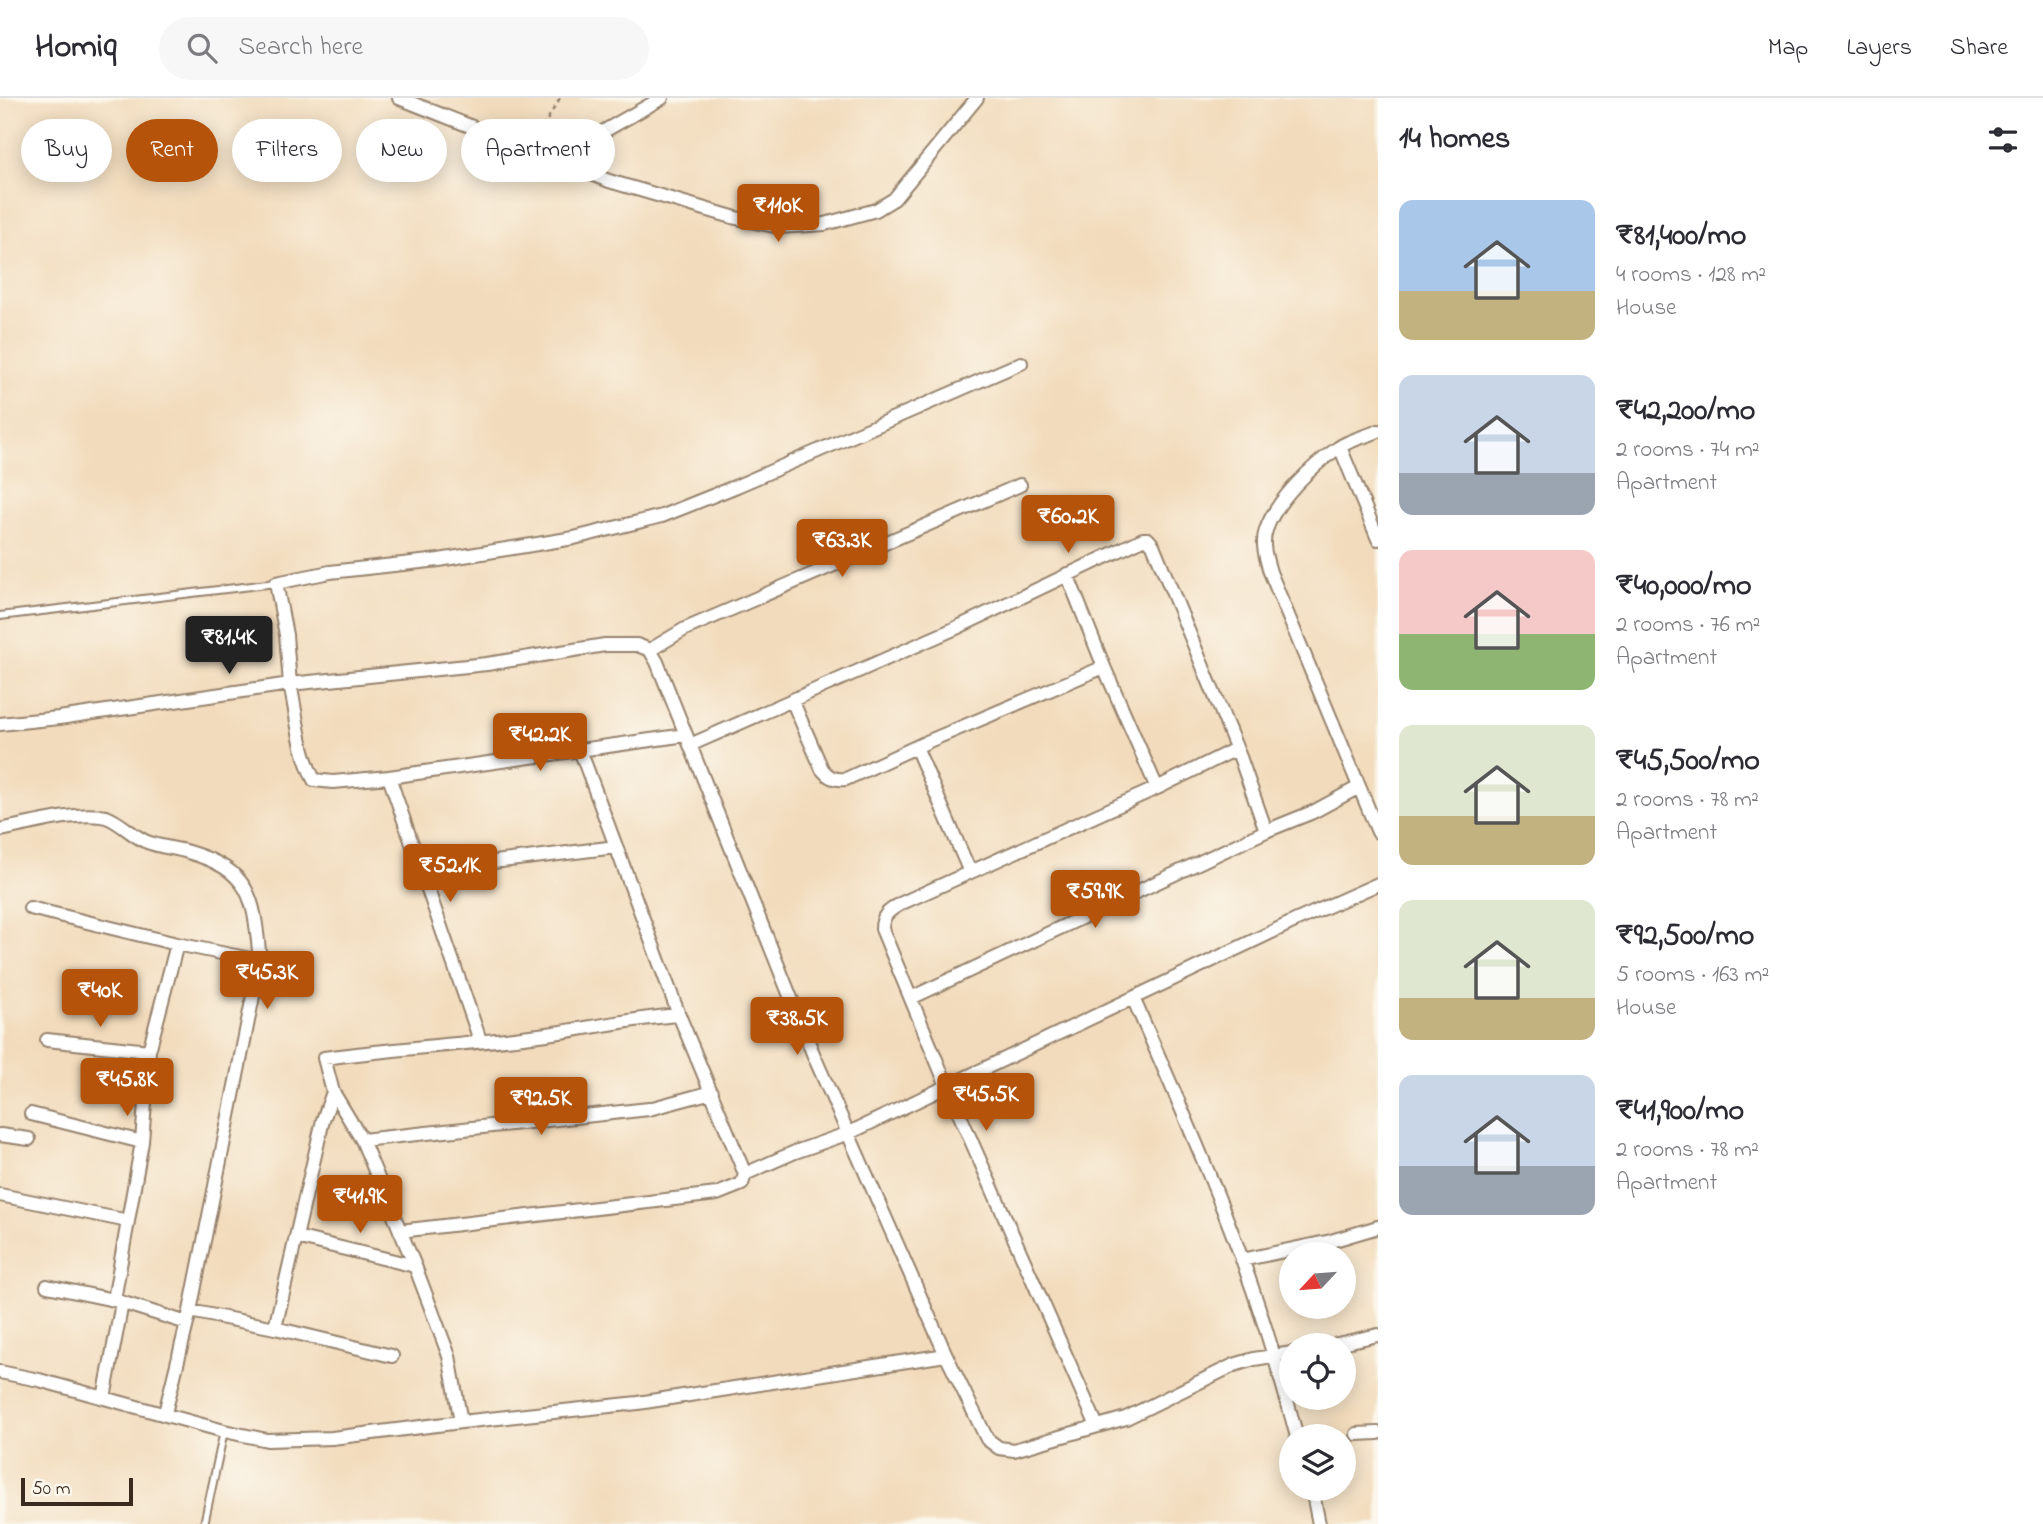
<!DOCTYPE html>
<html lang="en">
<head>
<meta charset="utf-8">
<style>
  :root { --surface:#fff; --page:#f7f7f7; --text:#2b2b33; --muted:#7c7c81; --line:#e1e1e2; --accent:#b45309 }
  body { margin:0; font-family:"Indie Flower",sans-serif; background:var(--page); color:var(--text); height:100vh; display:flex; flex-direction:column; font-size:26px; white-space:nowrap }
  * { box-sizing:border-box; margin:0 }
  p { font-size:23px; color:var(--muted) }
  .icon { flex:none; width:38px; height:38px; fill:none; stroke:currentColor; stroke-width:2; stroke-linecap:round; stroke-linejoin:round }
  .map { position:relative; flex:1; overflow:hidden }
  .sheet { display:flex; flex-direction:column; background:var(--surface); width:665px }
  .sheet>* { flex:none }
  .guide { position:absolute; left:21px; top:21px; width:665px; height:63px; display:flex; gap:14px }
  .needle { width:46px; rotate:244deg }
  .buttons { position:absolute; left:1279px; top:1144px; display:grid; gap:14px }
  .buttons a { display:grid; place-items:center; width:77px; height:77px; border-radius:50%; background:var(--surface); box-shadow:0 4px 18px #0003; font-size:35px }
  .scale { position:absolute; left:21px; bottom:18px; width:112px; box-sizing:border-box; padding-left:7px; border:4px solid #3b2a1e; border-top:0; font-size:19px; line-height:24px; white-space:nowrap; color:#3b2a1e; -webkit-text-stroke:5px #fbf7ec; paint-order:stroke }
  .price { position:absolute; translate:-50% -60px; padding:0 16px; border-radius:7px; background:var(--accent); color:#fff; font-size:23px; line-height:46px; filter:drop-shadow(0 2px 4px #0008) }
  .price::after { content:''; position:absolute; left:50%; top:42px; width:21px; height:16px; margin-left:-10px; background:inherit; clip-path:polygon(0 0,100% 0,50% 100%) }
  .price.on { background:#222; color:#fff }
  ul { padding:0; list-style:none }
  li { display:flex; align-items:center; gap:21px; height:175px; padding:0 21px }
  li span { display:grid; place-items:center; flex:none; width:196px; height:140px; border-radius:14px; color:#555 }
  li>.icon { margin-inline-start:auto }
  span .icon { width:84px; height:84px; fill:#fffc; stroke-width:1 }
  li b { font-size:30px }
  h2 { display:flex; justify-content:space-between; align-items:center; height:84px; padding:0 21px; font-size:30px }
  .pill { padding:0 24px; border-radius:32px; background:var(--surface); box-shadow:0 4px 18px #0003; font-size:24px; line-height:63px }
  .pill.on { background:var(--accent); color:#fff }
  header { display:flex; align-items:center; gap:42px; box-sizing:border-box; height:98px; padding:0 35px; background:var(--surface); border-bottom:2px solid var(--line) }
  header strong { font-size:33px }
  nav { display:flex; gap:38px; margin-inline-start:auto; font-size:24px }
  .search { width:490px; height:63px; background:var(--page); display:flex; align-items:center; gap:18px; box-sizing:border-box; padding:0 24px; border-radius:38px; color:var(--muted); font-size:26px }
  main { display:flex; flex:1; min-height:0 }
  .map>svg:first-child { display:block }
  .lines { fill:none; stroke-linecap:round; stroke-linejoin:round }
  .service-casing { stroke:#96826d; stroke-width:10 }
  .minor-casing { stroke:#96826d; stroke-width:16 }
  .path { stroke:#96826d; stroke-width:2.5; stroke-dasharray:5 5; stroke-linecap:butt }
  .service { stroke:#fff; stroke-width:6 }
  .minor { stroke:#fff; stroke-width:12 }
</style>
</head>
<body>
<header>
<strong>Homiq</strong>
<div class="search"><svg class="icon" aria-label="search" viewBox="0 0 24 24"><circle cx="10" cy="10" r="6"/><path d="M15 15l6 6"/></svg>Search here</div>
<nav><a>Map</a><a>Layers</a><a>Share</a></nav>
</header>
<main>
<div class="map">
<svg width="1378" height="1426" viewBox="0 0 1378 1426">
  <rect width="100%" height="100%" fill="#fbf7ec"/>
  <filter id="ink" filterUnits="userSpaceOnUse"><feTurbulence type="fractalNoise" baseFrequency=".0143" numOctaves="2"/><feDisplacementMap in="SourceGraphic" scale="14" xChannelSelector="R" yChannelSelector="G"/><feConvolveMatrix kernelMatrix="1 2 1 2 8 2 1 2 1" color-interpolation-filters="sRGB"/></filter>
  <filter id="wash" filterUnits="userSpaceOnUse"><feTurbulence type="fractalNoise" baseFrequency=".00686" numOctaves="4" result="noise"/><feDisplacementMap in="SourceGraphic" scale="28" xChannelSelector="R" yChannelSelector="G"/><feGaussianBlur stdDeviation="1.57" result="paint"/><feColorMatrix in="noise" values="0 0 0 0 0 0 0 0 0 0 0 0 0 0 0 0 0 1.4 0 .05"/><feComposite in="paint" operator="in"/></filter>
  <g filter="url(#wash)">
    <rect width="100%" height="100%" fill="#f2dbbc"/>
  </g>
  <g filter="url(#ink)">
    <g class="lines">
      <!-- service casing -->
      <g class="service-casing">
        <path id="service" d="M0 518 276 485
          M204 1426 224 1333"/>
      </g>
      <!-- minor casing -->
      <g class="minor-casing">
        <path id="minor" d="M399 0 609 83 736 120 779 129 825 126 876 112 894 101 977 0
          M555 61 662 0
          M1021 265 737 388 662 418 574 440 439 462 330 474 276 485 286 537 290 586 487 566 605 547H637L650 552 657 564 814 958 946 1257 987 1341 999 1350 1014 1352 1126 1320 1234 1267 1254 1261 1292 1255
          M1378 333C1365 339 1349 342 1338 350 1313 367 1276 402 1266 432 1261 446 1266 460 1270 474L1378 734
          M1340 349 1378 441
          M1067 476 1104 569 1157 690
          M650 552 685 531 1020 387
          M792 602 822 671C829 680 835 682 846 681L929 643 1104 569
          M0 626 59 620 290 586C297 618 299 652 314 682L333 684 389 679 686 637
          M690 647 954 531 1143 441H1148L1153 447 1240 659 1266 733
          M916 649 970 774
          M389 679 480 942
          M0 732C28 727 80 712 106 719 121 724 132 738 147 744 160 749 175 750 188 754 254 773 254 803 260 863
          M421 773 616 749
          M30 810 177 846 260 863 190 1213
          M911 900 1266 733 1313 714 1359 689
          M1133 900C1171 986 1209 1072 1242 1161 1263 1219 1281 1279 1297 1339
          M47 942 149 953
          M31 1016 142 1044
          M0 1037 29 1041
          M362 1042 649 1011 712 994
          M745 1076 795 1054 849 1035 1297 822 1378 786
          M0 1097 128 1123
          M400 1133 717 1096 742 1086 745 1076 679 917 580 652
          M296 1139 415 1168
          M1242 1162 1331 1143 1378 1129
          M47 1188 114 1202 187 1225
          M114 1202 142 1044 149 953 177 846
          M275 1230 323 1022 333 994
          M1328 1248 1378 1237
          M0 1274 39 1282 224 1333 267 1342 332 1340 461 1324 449 1258 415 1168 362 1042 333 994 324 960C398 950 473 946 547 936 591 930 635 920 679 917
          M104 1300 122 1205
          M165 1315 190 1213 275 1230 392 1258
          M461 1324 638 1305 946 1257
          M1097 1328 947 988 882 831C882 816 890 812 902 805L1157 690 1236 651
          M1357 1336 1378 1335
          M1312 1391 1319 1426"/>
      </g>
      <!-- path -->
      <path class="path" d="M537 39 560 0"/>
      <!-- service -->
      <use href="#service" class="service"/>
      <!-- minor -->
      <use href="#minor" class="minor"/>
    </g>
  </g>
</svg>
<div class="buttons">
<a><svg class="needle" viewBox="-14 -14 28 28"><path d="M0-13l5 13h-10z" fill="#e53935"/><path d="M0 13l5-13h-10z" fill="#7c7c81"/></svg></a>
<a><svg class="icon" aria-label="locate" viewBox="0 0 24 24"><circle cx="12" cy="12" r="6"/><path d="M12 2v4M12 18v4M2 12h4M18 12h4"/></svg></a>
<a><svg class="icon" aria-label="layers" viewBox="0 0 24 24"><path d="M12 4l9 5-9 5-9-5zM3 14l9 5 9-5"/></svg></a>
</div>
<div class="scale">50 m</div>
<b class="price" style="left:778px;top:146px">₹110K</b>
<b class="price" style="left:1068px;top:457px">₹60.2K</b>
<b class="price" style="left:842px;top:481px">₹63.3K</b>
<b class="price on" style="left:229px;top:578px">₹81.4K</b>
<b class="price" style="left:540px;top:675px">₹42.2K</b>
<b class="price" style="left:450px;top:806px">₹52.1K</b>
<b class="price" style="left:1095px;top:832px">₹59.9K</b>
<b class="price" style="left:267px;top:913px">₹45.3K</b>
<b class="price" style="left:100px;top:931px">₹40K</b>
<b class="price" style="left:797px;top:959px">₹38.5K</b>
<b class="price" style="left:127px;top:1020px">₹45.8K</b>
<b class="price" style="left:986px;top:1035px">₹45.5K</b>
<b class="price" style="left:541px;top:1039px">₹92.5K</b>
<b class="price" style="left:360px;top:1137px">₹41.9K</b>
<div class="guide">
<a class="pill">Buy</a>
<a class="pill on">Rent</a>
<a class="pill">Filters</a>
<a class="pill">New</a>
<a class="pill">Apartment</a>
</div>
</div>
<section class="sheet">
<h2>14 homes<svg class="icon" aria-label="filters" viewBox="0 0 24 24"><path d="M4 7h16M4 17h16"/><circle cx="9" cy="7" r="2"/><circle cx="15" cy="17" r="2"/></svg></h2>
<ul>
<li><span style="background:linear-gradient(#a9c7e8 65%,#c2b280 0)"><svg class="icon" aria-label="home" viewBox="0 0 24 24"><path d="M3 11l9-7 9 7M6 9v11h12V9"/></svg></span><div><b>₹81,400/mo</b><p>4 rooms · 128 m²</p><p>House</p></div></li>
<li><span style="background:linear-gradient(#c9d6e8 70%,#9aa5b1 0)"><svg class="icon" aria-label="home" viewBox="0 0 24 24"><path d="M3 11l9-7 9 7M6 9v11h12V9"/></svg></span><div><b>₹42,200/mo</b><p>2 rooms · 74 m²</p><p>Apartment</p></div></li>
<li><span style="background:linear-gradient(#f6c9c9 60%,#8fb573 0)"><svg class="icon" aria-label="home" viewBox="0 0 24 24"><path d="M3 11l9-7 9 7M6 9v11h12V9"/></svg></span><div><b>₹40,000/mo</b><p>2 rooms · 76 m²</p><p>Apartment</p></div></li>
<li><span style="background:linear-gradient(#dfe7d0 65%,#c2b280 0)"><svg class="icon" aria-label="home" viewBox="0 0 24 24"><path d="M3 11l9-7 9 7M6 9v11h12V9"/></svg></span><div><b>₹45,500/mo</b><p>2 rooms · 78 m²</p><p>Apartment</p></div></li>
<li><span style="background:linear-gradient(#dfe7d0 70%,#c2b280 0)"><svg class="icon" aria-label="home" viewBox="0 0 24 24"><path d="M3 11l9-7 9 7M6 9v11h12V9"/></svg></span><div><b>₹92,500/mo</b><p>5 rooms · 163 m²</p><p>House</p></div></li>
<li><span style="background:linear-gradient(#c9d6e8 65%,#9aa5b1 0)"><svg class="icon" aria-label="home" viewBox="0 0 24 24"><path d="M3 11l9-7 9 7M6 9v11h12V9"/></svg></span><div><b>₹41,900/mo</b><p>2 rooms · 78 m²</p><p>Apartment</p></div></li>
</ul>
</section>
</main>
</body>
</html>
